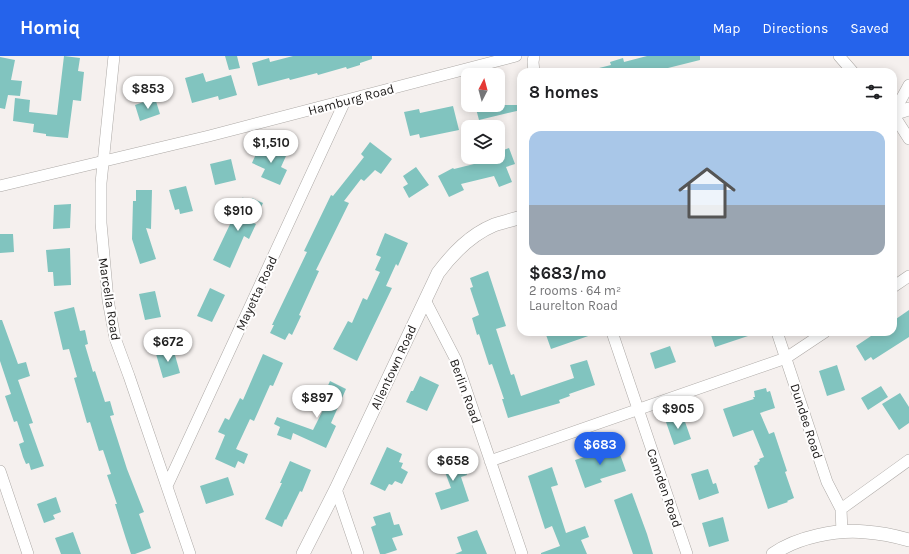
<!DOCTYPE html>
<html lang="en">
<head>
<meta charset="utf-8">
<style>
  :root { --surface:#fff; --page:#f2f2f2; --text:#202124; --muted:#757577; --line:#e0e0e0; --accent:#2563eb }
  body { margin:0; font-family:Karla,sans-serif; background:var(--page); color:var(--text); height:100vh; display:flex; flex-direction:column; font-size:15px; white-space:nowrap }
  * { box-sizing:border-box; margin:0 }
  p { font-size:13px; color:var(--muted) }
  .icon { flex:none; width:22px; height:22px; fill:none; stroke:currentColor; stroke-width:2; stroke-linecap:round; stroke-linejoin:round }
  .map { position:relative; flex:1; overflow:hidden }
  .sheet { position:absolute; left:517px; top:12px; width:380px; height:268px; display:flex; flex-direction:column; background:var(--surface); border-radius:12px; box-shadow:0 2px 10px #0003 }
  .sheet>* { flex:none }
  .needle { width:26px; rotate:6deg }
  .controls { position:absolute; left:461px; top:12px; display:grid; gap:8px }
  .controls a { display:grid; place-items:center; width:44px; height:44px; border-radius:8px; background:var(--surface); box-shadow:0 2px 10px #0003; font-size:20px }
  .price { position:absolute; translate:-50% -34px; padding:0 9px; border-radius:14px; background:#fff; color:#222; font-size:13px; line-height:26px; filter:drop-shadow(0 1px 2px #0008) }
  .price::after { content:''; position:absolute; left:50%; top:24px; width:12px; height:9px; margin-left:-6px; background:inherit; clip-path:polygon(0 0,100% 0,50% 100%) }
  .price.on { background:var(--accent); color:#fff }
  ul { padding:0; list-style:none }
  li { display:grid; align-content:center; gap:8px; height:212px; padding:0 12px }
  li+li { border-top:1px solid var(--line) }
  li span { display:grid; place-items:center; height:124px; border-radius:12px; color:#555 }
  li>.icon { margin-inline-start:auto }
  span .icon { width:72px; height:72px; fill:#fffc; stroke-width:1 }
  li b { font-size:17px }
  h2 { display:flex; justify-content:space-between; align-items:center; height:48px; padding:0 12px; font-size:17px }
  header { display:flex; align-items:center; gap:24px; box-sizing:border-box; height:56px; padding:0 20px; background:var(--accent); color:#fff }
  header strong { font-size:19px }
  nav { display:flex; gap:22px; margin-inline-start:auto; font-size:14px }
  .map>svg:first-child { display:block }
  .building { fill:#81c4bf }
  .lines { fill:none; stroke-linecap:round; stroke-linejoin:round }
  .minor-casing { stroke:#ada9a6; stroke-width:12 }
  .tertiary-casing { stroke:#ada9a6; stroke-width:14 }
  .minor { stroke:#fff; stroke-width:11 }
  .tertiary { stroke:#fff; stroke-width:13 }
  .labels { text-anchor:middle; stroke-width:4; stroke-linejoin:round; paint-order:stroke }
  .street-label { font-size:13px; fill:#1c1a19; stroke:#fffefe }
</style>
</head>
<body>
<header>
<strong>Homiq</strong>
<nav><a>Map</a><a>Directions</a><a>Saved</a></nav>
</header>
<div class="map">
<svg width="909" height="498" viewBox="0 0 909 498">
  <rect width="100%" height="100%" fill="#f5f0ee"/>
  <!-- building -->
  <path class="building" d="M64 0 80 2 78 15 84 16 81 45 73 44 68 82 46 80V78L33 76 34 68 13 65 15 42 30 44 29 56 57 59Z
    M225 0H237L240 12 229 14Z
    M293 0H372V3L360 7V9L347 13 346 11 318 19 317 17 290 24 289 22 258 30 252 7 269 2 270 6Z
    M647 0H700V4L664 13 665 16H600L599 12 611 9 610 6 623 2 624 6Z
    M0 1 15 4 11 24 22 25 20 40 8 39 5 53 0 52Z
    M203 17 206 26 231 19 237 39 219 44 218 40 192 47 185 22Z
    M155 42 160 58 140 65 135 49Z
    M475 49H521V54L479 64Z
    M453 50 459 74 420 82 419 78 410 80 404 56 419 53 420 57Z
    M370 86 392 103 381 118 375 114 364 125 361 123 344 145 349 147 316 214 319 215 299 259 301 260 292 279 289 277 285 284 270 277 274 269H272L307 196 304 195 331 139 333 140 364 101 361 98Z
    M260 89 286 100 281 111 287 114 280 129 261 121 265 113 252 107Z
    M509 92 515 108 506 111 512 126 499 131 494 120 461 128 464 134 449 141 438 120 453 112 454 113 498 102V96Z
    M231 103 236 124 215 129 210 108Z
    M416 111 429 129 409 142 403 131 408 128 403 120Z
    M186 130 193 155 180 158 179 153 175 154 169 134Z
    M136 134H152L151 173 146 172 156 203 140 208 132 183 133 145H136Z
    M243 141 246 154 252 142 263 147 253 167 256 168 249 183 244 180 230 212 213 204Z
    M71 148 70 172 53 173 54 149Z
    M385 177 408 187 398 210 396 208 386 230 392 232 357 305 333 293 348 265 352 267 363 242 367 244 380 216 375 214 381 201 376 199Z
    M0 178H13L14 196 0 197Z
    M70 192 71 229 54 230 53 216H48L46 194Z
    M488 215 506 270 496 273 511 319 514 318 521 340 574 322 570 309 587 304 595 329 569 338 570 340 559 344 560 347 508 362 502 343H504L492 308 489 309 479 278 477 279 472 262 479 259 470 232 473 231 470 222Z
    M210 232 225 239 212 266 197 260Z
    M155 235 161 261 145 264 139 238Z
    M74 251 80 275 85 274 88 288 85 289 93 316 95 315 105 346 110 345 114 359 110 360 127 413 144 456 139 458 151 492 135 498H131L126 483 115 448H117L107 419 111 418 103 394 99 395 90 366 87 367 74 322 77 321 69 293 63 294 54 256Z
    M909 254V281L873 304 871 301 865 305 856 290 877 276H893V265Z
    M0 264H2L18 308 26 306 30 320 18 324 33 367 29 368 44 410 31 414 29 407 26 408 23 401 19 388 24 386 17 365 14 366 5 340 11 338 0 305Z
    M545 276H594V278L551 293Z
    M710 276H754V278L715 291Z
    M670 290 676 306 655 313 650 297Z
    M173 292 180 317 163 322 156 298Z
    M263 298 283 307 273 330 270 329 254 365 250 363 236 393 248 398 244 408 238 405 235 412 215 403 225 379 218 376 225 362 229 364 240 342 243 344Z
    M837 309 845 334 827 340 819 315Z
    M420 320 439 329 427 355 406 346 411 335H413Z
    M330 325 346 333 331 367 336 370 326 392 293 377 291 384 277 379 280 371 274 368 277 361 313 374 323 354 318 352Z
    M881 330 888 341 868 354 861 342Z
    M766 332 767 336 770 335 775 352 760 357 769 378 774 376 787 415 785 416 794 442 787 445 788 446 768 453 754 410 758 408 757 407 760 405 759 403 764 401 753 374 733 381 723 353 754 343 753 341H755L754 335Z
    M900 337 909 351V367L899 374 882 348Z
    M683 360 691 383 674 389 666 366Z
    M617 390 626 415 600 423 602 426 585 432 575 404Z
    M387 391 402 398 399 406 403 407 401 412 408 416 402 428 395 425 392 429 389 428 385 435 370 428Z
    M459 395 467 419 461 421 469 445 441 454 435 437 451 432 442 408 445 406 443 400Z
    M290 405 311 414 302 436 300 435 286 464 285 463 282 471 265 463 282 427H280Z
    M552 411 558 429 551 431 566 477 585 470 589 481 581 484 587 498H541V497L560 490 552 470 545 473 528 420Z
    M708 413 713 428 716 427 719 437 699 444 691 418Z
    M228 421 234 439 206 448 200 430Z
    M632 437 647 478 653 498H633L614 444Z
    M56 441 61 456 53 459 55 463 44 467 37 448Z
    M390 456 394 469 399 468 403 479 392 482 397 494 385 498H380L371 471 376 469 373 461Z
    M723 461 729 485 709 491 702 467Z
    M477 474 487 498H455L462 495 457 481Z
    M73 476 81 498H61L55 482Z"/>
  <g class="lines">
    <!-- minor casing -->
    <g class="minor-casing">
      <path id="minor" d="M114 0 101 127V167L108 244 115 282 129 320 190 498
        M839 0 853 16
        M534 16 533 6 534 0
        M893 58 909 29
        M893 58 909 83
        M0 130 209 80 516 0
        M893 231 909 220
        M425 244 456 304 522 498
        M612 276 687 498
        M777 276 827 426 841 453 842 476
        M490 405 786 302 825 276
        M0 415 28 498
        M167 430 345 45
        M336 433 358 498
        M841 453 909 404"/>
    </g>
    <!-- tertiary casing -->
    <g class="tertiary-casing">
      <path id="tertiary" d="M893 58 909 53
        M303 498 336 433 438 217C453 197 470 179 494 169 503 166 512 164 521 161
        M773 498C797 481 837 473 866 476 881 477 895 480 909 484"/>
    </g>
    <!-- minor -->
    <use href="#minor" class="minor"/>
    <!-- tertiary -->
    <use href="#tertiary" class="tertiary"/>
  </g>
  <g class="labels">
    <!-- street labels -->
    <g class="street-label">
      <text transform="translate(351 43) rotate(-15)" y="5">Hamburg Road</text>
      <text transform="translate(256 237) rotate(-65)" y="5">Mayetta Road</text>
      <text transform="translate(110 243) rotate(81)" y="5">Marcella Road</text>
      <text transform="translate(393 311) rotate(-65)" y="5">Allentown Road</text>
      <text transform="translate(466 335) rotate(70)" y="5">Berlin Road</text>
      <text transform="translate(807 365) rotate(72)" y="5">Dundee Road</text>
      <text transform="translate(665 432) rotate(71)" y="5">Camden Road</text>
    </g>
  </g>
</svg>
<div class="controls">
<a><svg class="needle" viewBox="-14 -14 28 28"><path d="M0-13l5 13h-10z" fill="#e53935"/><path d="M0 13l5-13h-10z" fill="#757577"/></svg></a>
<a><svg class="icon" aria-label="layers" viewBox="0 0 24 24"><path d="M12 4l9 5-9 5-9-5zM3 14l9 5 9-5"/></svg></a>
</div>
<b class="price" style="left:148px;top:54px">$853</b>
<b class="price" style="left:271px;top:108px">$1,510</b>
<b class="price" style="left:238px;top:176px">$910</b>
<b class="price" style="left:168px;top:307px">$672</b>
<b class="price" style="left:317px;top:363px">$897</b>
<b class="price" style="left:678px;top:374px">$905</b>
<b class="price on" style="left:600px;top:410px">$683</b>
<b class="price" style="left:453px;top:426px">$658</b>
<section class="sheet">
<h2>8 homes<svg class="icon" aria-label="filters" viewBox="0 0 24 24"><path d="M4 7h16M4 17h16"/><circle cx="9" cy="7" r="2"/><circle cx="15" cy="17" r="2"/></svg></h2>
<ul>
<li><span style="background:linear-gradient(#a9c7e8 60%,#9aa5b1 0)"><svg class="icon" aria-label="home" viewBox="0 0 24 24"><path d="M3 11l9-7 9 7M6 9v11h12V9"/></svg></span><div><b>$683/mo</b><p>2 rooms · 64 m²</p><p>Laurelton Road</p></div></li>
</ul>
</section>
</div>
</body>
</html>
